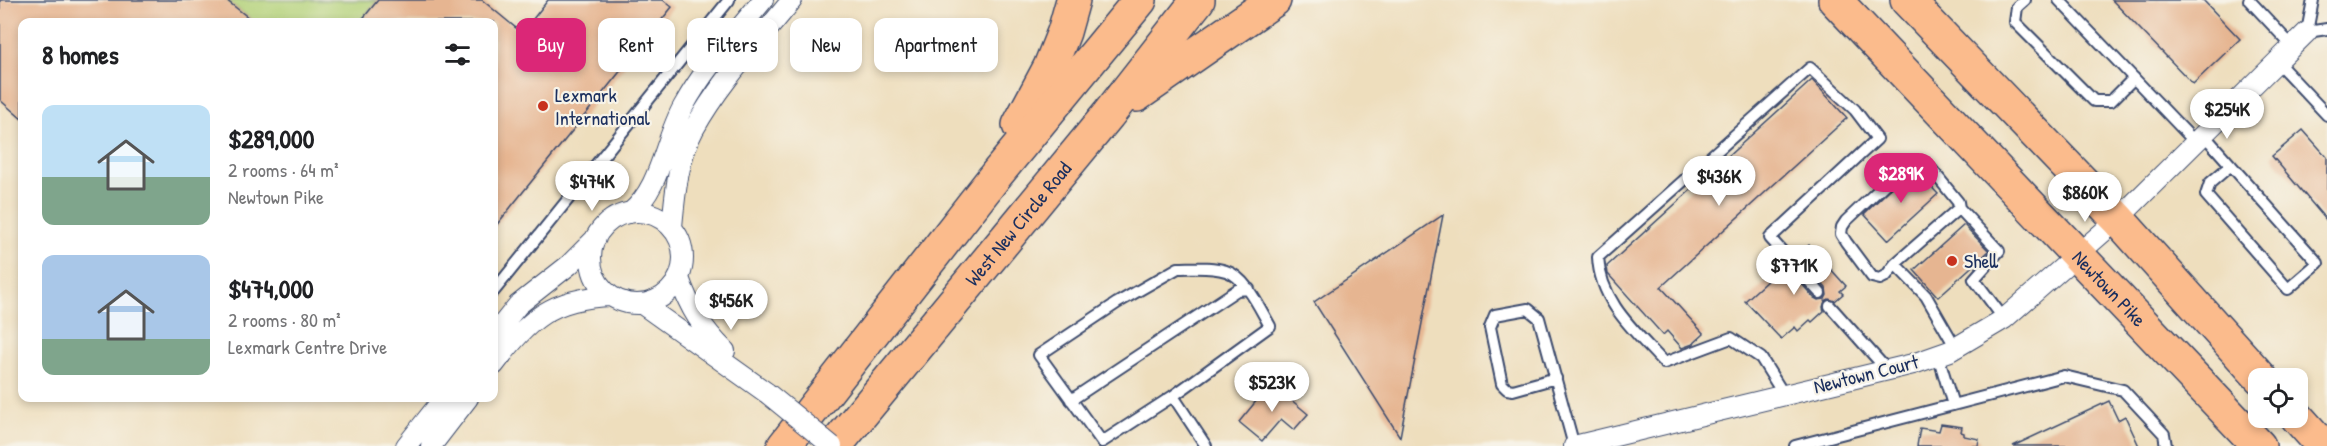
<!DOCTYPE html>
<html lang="en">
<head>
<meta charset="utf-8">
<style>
  :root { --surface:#fff; --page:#f2f2f2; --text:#202124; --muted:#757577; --accent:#db2777 }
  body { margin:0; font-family:"Patrick Hand",sans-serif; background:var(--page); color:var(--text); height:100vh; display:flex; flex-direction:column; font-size:22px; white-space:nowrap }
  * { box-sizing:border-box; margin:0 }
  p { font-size:20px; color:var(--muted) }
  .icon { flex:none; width:33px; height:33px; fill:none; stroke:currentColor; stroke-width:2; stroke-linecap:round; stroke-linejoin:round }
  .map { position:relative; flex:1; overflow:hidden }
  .side { position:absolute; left:18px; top:18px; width:480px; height:384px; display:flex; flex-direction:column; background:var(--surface); border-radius:12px; box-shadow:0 3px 9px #0003 }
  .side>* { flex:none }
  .hud { position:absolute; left:516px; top:18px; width:570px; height:54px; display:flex; gap:12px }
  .fabs { position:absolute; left:2248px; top:368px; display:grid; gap:12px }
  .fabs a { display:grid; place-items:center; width:60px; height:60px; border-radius:12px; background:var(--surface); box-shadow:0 3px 9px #0003; font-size:30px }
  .price { position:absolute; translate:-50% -51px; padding:0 14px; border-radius:21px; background:#fff; color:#222; font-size:20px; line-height:39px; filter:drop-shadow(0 2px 3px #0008) }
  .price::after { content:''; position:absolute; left:50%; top:36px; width:18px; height:14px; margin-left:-9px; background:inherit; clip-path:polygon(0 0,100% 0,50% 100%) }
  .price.on { background:var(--accent); color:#fff }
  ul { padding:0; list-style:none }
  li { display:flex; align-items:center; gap:18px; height:150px; padding:0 24px }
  li span { display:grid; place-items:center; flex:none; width:168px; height:120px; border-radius:12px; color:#555 }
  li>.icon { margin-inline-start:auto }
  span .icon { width:72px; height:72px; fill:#fffc; stroke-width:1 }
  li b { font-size:26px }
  h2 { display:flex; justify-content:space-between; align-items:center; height:72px; padding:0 24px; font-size:26px }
  .chip { padding:0 21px; border-radius:12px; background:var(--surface); box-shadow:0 3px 9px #0003; font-size:21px; line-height:54px }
  .chip.on { background:var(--accent); color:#fff }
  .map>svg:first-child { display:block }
  .green { fill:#b3d279; stroke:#67806c; stroke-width:1.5 }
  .building { fill:#e6b591 }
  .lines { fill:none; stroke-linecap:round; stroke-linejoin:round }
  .lane-casing { stroke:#3b496c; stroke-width:14 }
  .street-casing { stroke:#3b496c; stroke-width:22 }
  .highway-casing { stroke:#3b496c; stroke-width:36 }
  .lane { stroke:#fff; stroke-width:10 }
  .street { stroke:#fff; stroke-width:20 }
  .highway { stroke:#fbbb8c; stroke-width:33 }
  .street-bridge-casing { stroke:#3b496c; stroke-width:22; stroke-linecap:butt }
  .street-bridge { stroke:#fff; stroke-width:20 }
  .poi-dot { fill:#c8321e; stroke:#f7f3e8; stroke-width:2 }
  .labels { text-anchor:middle; stroke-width:4.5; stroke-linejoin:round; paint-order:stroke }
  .poi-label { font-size:20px; fill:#1b2f5e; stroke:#f7f3e8; text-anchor:start }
  .street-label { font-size:20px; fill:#1b2f5e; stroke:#f7f3e8 }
</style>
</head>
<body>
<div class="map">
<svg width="2327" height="446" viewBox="0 0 2327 446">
  <rect width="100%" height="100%" fill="#f7f3e8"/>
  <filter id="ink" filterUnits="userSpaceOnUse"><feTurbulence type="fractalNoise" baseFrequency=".0167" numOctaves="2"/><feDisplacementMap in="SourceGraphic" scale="12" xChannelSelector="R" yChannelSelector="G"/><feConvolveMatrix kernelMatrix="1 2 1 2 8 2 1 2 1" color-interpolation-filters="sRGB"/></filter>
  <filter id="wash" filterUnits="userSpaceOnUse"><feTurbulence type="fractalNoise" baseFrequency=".008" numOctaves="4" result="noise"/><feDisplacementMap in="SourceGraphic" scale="24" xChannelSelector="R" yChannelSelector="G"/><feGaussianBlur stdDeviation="1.35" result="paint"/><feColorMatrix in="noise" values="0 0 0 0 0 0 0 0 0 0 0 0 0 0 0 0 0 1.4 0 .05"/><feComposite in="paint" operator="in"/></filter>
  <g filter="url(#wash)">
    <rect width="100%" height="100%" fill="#eedebd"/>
    <!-- green -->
    <path class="green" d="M226 0H378L360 22H254Z"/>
    <g id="blocks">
      <!-- building -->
      <path class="building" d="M0 0H226L254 22H22V119L0 100Z
        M378 0H482L522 33 548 0H663L672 7 494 228V22H360Z
        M2112 0H2203L2240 39 2193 84Z
        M1812 80 1847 118 1661 287 1704 334 1693 344 1682 348 1667 331 1663 335 1608 274 1607 266Z
        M2303 130 2327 157V221L2272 156Z
        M1908 172H1917L1938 194 1888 240 1864 214Z
        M1443 215 1402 426 1400 437 1314 302Z
        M1964 225 1989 251 1938 297 1914 270Z
        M1809 245 1846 286 1840 291 1843 294 1835 301 1829 299 1825 301 1823 307 1824 311 1812 322 1810 320 1798 331 1795 327 1781 339 1745 301 1780 269 1781 270 1786 266 1814 298 1818 300 1825 299 1827 295 1826 288 1797 256Z
        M1271 383 1308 414 1294 430 1281 419 1262 441 1239 422Z
        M2109 401 2118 420 2125 416 2139 446H2013Z
        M1941 424 1962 427 1961 432 1964 433V436L1979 439 1978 446H1917L1920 428 1939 431Z"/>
    </g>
  </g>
  <g filter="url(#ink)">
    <use href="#blocks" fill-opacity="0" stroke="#3b496c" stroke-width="1.5"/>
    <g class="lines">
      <!-- lane casing -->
      <g class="lane-casing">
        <path id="lane" d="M2025 0 2017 7 2015 22 2094 101H2111L2134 78
          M2059 0 2196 143
          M2249 0 2293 47
          M2313 0 2307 32 2327 29
          M2278 63 2327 115
          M2204 135 2318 263 2288 289 2206 195 2210 183 2231 165
          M1895 264 1886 276 1880 279 1872 277 1846 242 1841 234 1842 227 1846 221 1905 165 1924 164 1932 170 1958 202 1959 208
          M1178 268C1193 268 1211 266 1226 271 1246 277 1260 309 1270 326L1173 396 1102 442 1039 355 1117 303Z
          M494 291 729 0
          M1830 306 1887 370
          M1956 348 1926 296 1895 264 1959 208 1999 251 1974 279 2004 319
          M1938 355 1953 405
          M1556 378 1513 390 1507 389 1502 384 1490 327 1495 315 1528 309 1539 318 1574 446
          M1784 395 1761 358 1731 338 1664 363C1635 331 1600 302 1598 257L1810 68 1855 110 1877 139 1770 238 1820 293
          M1173 396 1206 446
          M1071 400 1237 290 1249 289
          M1795 446 2064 376 2123 390 2164 434 2166 446"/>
      </g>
      <!-- street casing -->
      <g class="street-casing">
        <path id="street" d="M591 258a46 46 0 1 1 92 0a46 46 0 1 1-92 0Z
          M630 213C661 188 664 141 683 107 704 68 735 34 763 0
          M672 227C675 194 678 158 694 129 720 82 759 41 792 0
          M679 278C690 309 702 328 725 351
          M642 304 767 393
          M494 335 518 305 569 265 596 238
          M494 365C529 319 551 298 611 296
          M406 446 444 398
          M431 446 468 398
          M1574 446 1913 364 1950 351 2004 319 2118 219 2307 32"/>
      </g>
      <!-- highway casing -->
      <g class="highway-casing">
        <g id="highway">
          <path id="s1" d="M1835 0 2259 446"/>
          <path d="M1907 0 2118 219 2261 378"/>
          <path d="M1137 95 1274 0"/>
          <path d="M1019 125 1050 67 1064 32 1073 0"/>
          <path d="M2297 417 2323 446"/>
          <path d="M784 446 996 175 1140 0"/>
          <path id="s2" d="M835 446 1108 115 1198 0"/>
        </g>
      </g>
      <!-- lane -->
      <use href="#lane" class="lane"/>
      <!-- street -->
      <use href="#street" class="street"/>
      <!-- highway -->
      <use href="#highway" class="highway"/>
      <!-- street-bridge casing -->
      <g class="street-bridge-casing">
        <path id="street-bridge" d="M767 393 832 446"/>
      </g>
      <!-- street-bridge -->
      <use href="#street-bridge" class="street-bridge"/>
    </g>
  </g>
  <!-- markers -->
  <g class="poi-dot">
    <circle cx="543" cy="106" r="6"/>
    <circle cx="1952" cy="261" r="6"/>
  </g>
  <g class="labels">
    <!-- poi labels -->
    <g class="poi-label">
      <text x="555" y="102">Lexmark<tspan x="555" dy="23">International</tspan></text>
      <text x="1964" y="268">Shell</text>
    </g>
    <!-- street labels -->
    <g class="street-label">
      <text dy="7" stroke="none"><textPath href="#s2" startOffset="288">West New Circle Road</textPath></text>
      <text dy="7" stroke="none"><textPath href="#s1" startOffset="398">Newtown Pike</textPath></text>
      <text transform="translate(1866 374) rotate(-14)" y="7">Newtown Court</text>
    </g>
  </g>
</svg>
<div class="fabs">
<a><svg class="icon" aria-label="locate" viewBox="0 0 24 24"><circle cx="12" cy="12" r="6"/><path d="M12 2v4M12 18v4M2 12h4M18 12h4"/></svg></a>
</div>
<b class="price" style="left:2227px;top:140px">$254K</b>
<b class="price on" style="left:1901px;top:204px">$289K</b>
<b class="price" style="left:1719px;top:207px">$436K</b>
<b class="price" style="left:592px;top:212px">$474K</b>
<b class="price" style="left:2085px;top:223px">$860K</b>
<b class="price" style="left:1794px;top:296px">$771K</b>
<b class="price" style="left:731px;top:331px">$456K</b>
<b class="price" style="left:1272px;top:413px">$523K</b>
<div class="hud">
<a class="chip on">Buy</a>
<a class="chip">Rent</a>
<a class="chip">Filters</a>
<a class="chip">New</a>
<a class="chip">Apartment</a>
</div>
<section class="side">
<h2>8 homes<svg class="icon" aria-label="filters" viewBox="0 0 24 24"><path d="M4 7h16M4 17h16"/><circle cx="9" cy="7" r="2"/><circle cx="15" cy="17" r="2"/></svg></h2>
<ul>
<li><span style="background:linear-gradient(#bfe0f5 60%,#7fa58c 0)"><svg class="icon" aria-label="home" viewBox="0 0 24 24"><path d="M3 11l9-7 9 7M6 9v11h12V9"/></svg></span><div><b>$289,000</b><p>2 rooms · 64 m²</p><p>Newtown Pike</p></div></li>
<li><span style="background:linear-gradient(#a9c7e8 70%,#7fa58c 0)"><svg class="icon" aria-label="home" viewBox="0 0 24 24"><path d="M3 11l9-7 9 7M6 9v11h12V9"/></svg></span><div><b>$474,000</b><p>2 rooms · 80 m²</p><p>Lexmark Centre Drive</p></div></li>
</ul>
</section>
</div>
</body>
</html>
